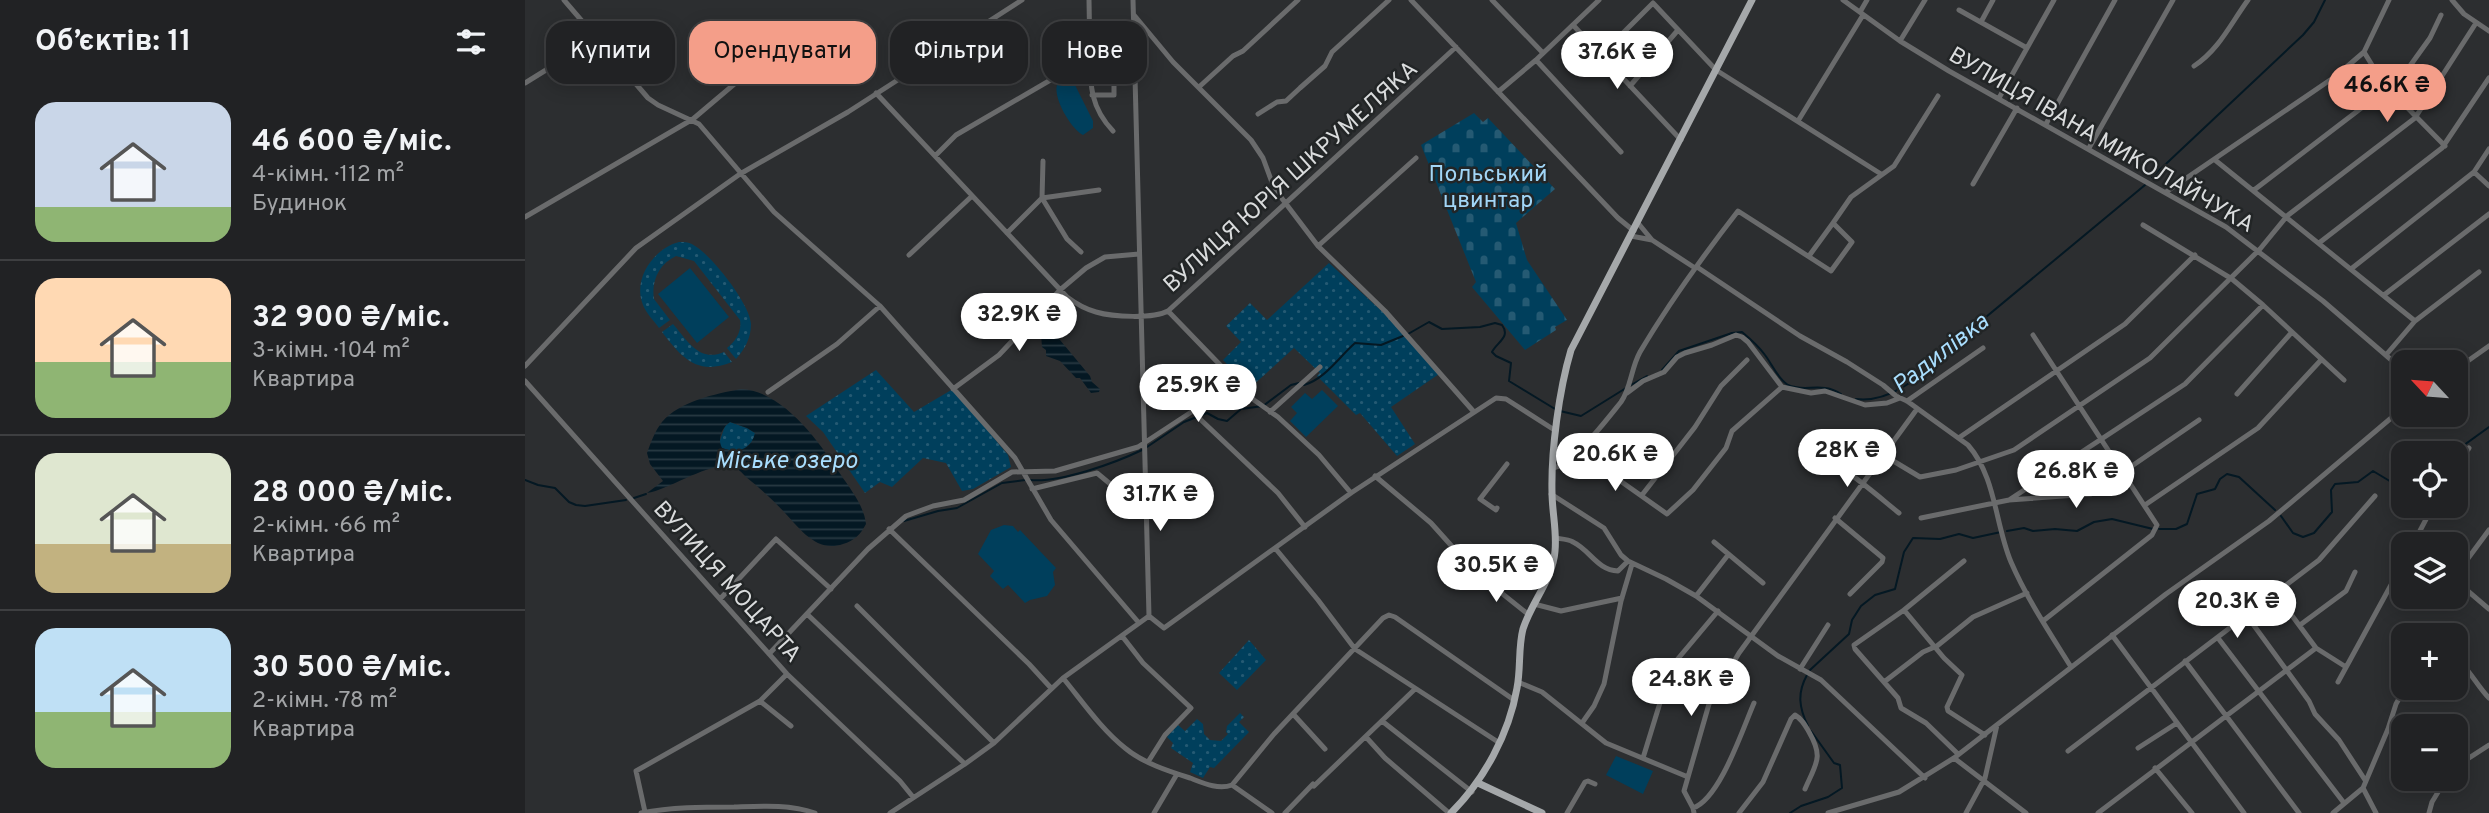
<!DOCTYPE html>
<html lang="uk">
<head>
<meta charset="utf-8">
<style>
  :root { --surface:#212224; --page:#2d2f31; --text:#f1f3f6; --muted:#a2a4a6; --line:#3e3f41; --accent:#f49e89 }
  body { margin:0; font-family:Overpass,sans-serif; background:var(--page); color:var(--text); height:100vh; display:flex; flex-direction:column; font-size:26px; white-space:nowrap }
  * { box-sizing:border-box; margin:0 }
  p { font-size:23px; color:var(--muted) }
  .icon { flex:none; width:38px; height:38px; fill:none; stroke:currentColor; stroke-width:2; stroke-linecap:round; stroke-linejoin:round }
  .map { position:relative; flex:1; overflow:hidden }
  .drawer { display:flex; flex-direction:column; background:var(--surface); width:525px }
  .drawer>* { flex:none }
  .guide { position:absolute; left:21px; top:21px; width:665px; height:63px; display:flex; gap:14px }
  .needle { width:46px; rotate:296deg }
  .controls { position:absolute; left:1866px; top:350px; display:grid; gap:14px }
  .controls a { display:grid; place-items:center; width:77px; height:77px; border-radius:14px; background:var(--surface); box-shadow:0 4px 18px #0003,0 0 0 2px var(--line); font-size:35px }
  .price { position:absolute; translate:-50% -60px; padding:0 16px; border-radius:24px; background:#fff; color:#222; font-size:23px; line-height:46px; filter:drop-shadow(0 2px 4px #0008) }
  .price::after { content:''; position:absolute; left:50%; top:42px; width:21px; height:16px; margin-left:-10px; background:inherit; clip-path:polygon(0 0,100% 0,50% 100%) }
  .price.selected { background:var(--accent); color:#111 }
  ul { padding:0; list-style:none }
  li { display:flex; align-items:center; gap:21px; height:175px; padding:0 35px }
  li+li { border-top:2px solid var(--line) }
  li span { display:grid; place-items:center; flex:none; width:196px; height:140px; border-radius:21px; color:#555 }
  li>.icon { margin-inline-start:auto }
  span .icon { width:84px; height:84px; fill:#fffc; stroke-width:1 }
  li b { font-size:30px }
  h2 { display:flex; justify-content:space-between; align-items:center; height:84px; padding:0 35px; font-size:30px }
  .tag { padding:0 24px; border-radius:21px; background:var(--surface); box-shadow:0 4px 18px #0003,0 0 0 2px var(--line); font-size:24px; line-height:63px }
  .tag.selected { background:var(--accent); color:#111 }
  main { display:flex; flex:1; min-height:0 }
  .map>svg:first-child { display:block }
  .green { fill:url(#green-dots) }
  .cemetery { fill:url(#cemetery-stones) }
  .pitch { fill:#003f5c }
  .water { fill:url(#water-rules); fill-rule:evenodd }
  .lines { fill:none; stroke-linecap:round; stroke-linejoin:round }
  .stream { stroke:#041823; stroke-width:2 }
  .minor { stroke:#6a6b6c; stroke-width:5 }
  .major { stroke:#a5a8aa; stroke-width:7 }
  .labels { text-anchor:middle; stroke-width:5; stroke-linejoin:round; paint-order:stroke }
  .street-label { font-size:23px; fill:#dadcdd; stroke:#222526 }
  .park-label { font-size:23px; fill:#a2d6f7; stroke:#222526 }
  .water-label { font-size:24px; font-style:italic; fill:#a9defe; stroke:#222526 }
</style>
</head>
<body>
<main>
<section class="drawer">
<h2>Об’єктів: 11<svg class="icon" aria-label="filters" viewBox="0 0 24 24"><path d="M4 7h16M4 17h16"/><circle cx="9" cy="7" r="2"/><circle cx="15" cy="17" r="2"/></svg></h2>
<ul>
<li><span style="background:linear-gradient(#c9d6e8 75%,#8fb573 0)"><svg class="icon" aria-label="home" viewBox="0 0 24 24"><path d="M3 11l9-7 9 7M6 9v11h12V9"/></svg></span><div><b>46 600 ₴/міс.</b><p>4-кімн. · 112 m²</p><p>Будинок</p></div></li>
<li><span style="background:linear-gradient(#ffd9b3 60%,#8fb573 0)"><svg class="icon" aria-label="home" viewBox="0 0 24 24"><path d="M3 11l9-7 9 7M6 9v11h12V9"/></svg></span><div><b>32 900 ₴/міс.</b><p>3-кімн. · 104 m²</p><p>Квартира</p></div></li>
<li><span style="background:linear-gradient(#dfe7d0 65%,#c2b280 0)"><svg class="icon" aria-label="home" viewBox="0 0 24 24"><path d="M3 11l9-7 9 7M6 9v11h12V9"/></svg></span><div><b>28 000 ₴/міс.</b><p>2-кімн. · 66 m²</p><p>Квартира</p></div></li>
<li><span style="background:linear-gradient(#bfe0f5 60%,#8fb573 0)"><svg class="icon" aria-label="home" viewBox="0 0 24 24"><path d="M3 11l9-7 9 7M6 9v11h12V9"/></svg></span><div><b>30 500 ₴/міс.</b><p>2-кімн. · 78 m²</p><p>Квартира</p></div></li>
</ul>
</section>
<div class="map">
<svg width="1964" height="813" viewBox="0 0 1964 813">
  <defs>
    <pattern id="green-dots" width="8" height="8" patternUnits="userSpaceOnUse" patternTransform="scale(1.75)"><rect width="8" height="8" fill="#003f5c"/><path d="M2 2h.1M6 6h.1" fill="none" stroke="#255a73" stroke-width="1.8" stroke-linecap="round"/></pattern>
    <pattern id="cemetery-stones" width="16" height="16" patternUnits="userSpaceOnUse" patternTransform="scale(1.75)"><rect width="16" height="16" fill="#003f5c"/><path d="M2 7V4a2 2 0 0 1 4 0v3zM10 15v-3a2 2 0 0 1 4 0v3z" fill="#255a73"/></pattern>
    <pattern id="water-rules" width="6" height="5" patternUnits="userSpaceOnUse" patternTransform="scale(1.75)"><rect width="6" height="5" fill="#041823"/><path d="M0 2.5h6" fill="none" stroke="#283942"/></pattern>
  </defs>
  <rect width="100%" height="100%" fill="#2c2e30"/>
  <!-- green -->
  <path class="green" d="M154 242C160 242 165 242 170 246 187 256 225 304 226 324 226 338 220 349 211 359L202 348C211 341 217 331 215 320L169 261 151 256C134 264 126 281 129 299L145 320 134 328C129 321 121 313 118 305 107 278 130 248 154 242Z
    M804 263 862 316 914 374 866 407 890 444 872 456 835 413 831 415 792 376 795 373 769 348 725 388 698 360 716 342 701 326 725 303 742 320Z
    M148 324C162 340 174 363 199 352L207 362C172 376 157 358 137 332Z
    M351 370 389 412 428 389 483 455 486 467 448 489 437 491 421 463 398 458 367 487 355 482 340 493 298 432 281 416Z
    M205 422 222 428 230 433 229 440 218 450 208 451 197 448 194 443 200 426Z
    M724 640 741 660 712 690 694 673Z
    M715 713 719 717 714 722 724 732 689 768 685 767 678 778 665 772 668 763 646 748 648 743 642 737 653 725 660 731 672 719 678 724 679 734 685 740 696 741 703 734 701 732 702 726Z"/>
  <!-- cemetery -->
  <path class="cemetery" d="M949 113 958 122 963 118 1030 189 991 223 1002 260 1042 320 1030 327 1031 330 1000 350 947 287 951 282 896 145Z"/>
  <!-- pitch -->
  <path class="pitch" d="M539 80 549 83 568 121V128L558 135C546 129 528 98 532 85Z
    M165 268 204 317 172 343 133 294Z
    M797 390 813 406 781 437 765 421 772 413 766 407 780 393 787 399Z
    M479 525 488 526 493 532 495 530 531 568 528 572 530 585 522 596 505 600 500 603 483 585 478 589 465 576 469 571 453 554 466 530Z
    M1091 756 1128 771 1118 794 1081 775Z"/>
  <!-- water -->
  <path class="water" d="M525 328 565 376 567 382 575 389 574 392 566 393 555 378H551L535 361 521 356V350L517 347 516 334 521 329Z
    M216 389C259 391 295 443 316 475 326 490 339 506 341 524 336 534 329 541 318 544 292 553 276 530 260 513 248 500 235 488 221 477 217 473 214 469 208 467 186 460 146 489 122 493L138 481 125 464 122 453C126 442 130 431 137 422 155 401 190 394 216 389ZM205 422 222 428 230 433C226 451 211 453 197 448 192 438 197 428 205 422Z"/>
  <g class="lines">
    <!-- stream -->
    <path class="stream" d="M1627 177 1778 35 1789 22 1800 0
      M883 334 904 322 917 329 955 327 970 323 977 325C986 337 972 342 967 352L971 356 986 363 984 381 1030 409
      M1137 370 1154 351 1207 333 1217 332C1223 337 1235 348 1240 355 1247 364 1252 378 1263 385 1279 393 1297 381 1316 394
      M779 385C800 379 814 357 830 343L856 345 878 336
      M1106 385 1122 376
      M1331 399C1362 403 1395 379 1414 356L1620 185
      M1035 411 1056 416 1101 388
      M622 447 659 422 682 413 693 419 702 421 716 409 738 406 766 385 774 383
      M1928 453 1964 427
      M0 480 13 485 30 488 44 502 51 505 60 506 101 500
      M505 480C535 483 590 463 617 450
      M109 498 121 494
      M1756 516 1768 533 1778 537 1789 533 1807 512 1806 490 1810 484 1833 482 1848 471 1878 489
      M379 521 413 511 432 508 477 483 500 480
      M1634 529H1651L1662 524 1672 494 1690 489 1695 479 1702 474 1714 477 1750 510
      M1482 531 1499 528 1508 531 1530 529 1552 531 1569 522 1587 519 1628 529
      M1285 670 1324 634 1327 620 1336 606 1350 595 1370 589 1379 552 1388 538 1415 539 1434 534 1448 538 1476 532
      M1282 675C1272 693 1274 708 1283 726
      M1265 813 1276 806 1303 797 1317 788 1315 765 1309 763 1286 731"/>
    <!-- minor -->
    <path class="minor" d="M39 0 123 98 133 105 174 124 249 212 355 306 490 458 526 520 614 623
      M608 0 624 616
      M886 0 1093 218 1109 231
      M967 0 1018 53
      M1318 0 1375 41 1424 71 1701 227 1798 301 1878 370
      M1927 0 1939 14 1964 31
      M1434 10 1502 48
      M1335 12 1342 0
      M609 15 648 62 726 140 738 158 749 188 793 246 860 311 949 412
      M1456 22 1468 0
      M1048 25 1156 140
      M1375 41 1400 0
      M1839 52 1858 83 1920 146
      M1076 55 1128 3 1191 70 1356 174
      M565 57C565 86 566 108 588 131
      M1011 60 1096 152
      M1669 66C1694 50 1706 23 1723 0
      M0 83 71 39
      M1105 86 1153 30
      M674 87 708 56 718 51 773 0
      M973 92 1011 60 1074 0
      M351 93 542 297C550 303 560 309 571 312 588 317 628 319 643 311L931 47
      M567 95H589V86
      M1474 98 1529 0
      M733 114 752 102 761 101 775 88 800 66 807 52 864 0
      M1273 121 1338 15
      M1521 124 1590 0
      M1564 148 1648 0
      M410 156 431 135 565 57 564 0
      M1690 160 1890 321
      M518 161 517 198 542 239 556 252
      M1949 172 1964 186
      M1448 184 1492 108
      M1729 190 1877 77 1905 38 1916 15
      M1641 192 1811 76 1839 52 1864 0
      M0 217 168 119 259 42
      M1113 223 1127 240 1170 268
      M1618 225 1707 279 1738 305 1819 380
      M482 233 517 198 574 190
      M1106 236 1127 240
      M1794 243 1917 148 1964 78
      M793 246 891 158
      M384 255 447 196
      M1284 256 1308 223
      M1172 267 1275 336 1322 362 1358 385 1371 396 1382 401 1443 445C1471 477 1470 524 1486 562 1502 599 1525 633 1546 667
      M1826 269 1949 172 1964 149
      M1859 295 1964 214
      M643 311 729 400 753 417 794 455 826 493
      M1508 335 1632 525 1627 535 1518 621
      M1861 355 1890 321 1954 272
      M0 366 111 248 215 174 323 112 497 0
      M1930 370 1964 346
      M0 381 262 674 375 781 388 797
      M428 389 474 355 535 290 561 268 580 257 614 254
      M243 392 312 344 355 306
      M1102 393 1118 381 1139 372 1152 357 1160 353 1187 345 1211 335 1217 337 1223 342 1257 387 1286 393 1300 391 1340 405 1362 403 1375 398
      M1712 394 1767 332
      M1382 401 1458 348
      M745 412 795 367
      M675 419 753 493 780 527
      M1435 437 1600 324 1670 255
      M1345 447 1395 477 1431 470 1489 450 1625 358 1735 249 1762 216 1890 118 1951 23
      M1277 448C1307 455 1349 493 1374 513
      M1053 451 1142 514 1168 490 1201 448 1207 431 1257 387
      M1027 468C1046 467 1083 418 1096 402 1106 388 1106 368 1115 352 1144 303 1178 256 1213 211L1306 271 1327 242 1308 223 1326 197 1369 166 1413 96
      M1930 469 1944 448
      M850 476 906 523 949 571 1004 615
      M507 489 572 473 613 507 621 510
      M1026 494 1079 528 1096 555 1103 561 1141 579 1171 596 1253 656 1296 680 1400 778
      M1117 495 1170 427 1196 386 1222 360
      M1484 500 1660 384 1738 305
      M1620 505 1733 428 1796 360
      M972 508 971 510 955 499 982 464
      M1310 518 1358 558 1357 562 1325 594
      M1396 518 1484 500 1566 494 1674 420
      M364 529 504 664 526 688
      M1030 538C1036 539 1043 539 1048 542 1065 550 1072 570 1093 571L1103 561
      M1189 542 1238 583
      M1888 544 1908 506
      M750 548 793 600 830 649 973 742
      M1930 576 1964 530
      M1930 580 1964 609
      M1751 594 1791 648 1821 667
      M1171 596 1203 555
      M195 599 251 539 306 589
      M1009 604 1036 611 1097 598
      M332 606 469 743
      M1379 610 1419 658 1437 675 1422 707 1423 711 1460 735
      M282 614 440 764
      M624 616 639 628 826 493 971 398 981 399 1031 431
      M1722 616 1784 701 1790 714 1814 740 1840 780
      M1775 625 1821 591 1830 572
      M1587 635 1719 813
      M597 636 618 663 666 708 640 735 623 762
      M1693 638 1819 803
      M244 654 343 549 381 516 408 506 439 500 487 472 530 471 613 447 712 382
      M1930 658C1940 663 1953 687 1964 698
      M1660 661 1774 813
      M1275 669 1303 625
      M538 678C557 701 576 729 600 748 618 763 643 771 665 778 678 783 693 790 707 785L747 813
      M993 682 1017 692 1081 743 1163 777
      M1359 682 1398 652 1412 646 1448 617 1502 593
      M1813 682 1878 563
      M235 701 266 726
      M769 715 800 749
      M857 721 947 792
      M1057 723 1069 706 1079 684 1096 601 1107 564
      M841 737 860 758 924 813
      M1613 748 1652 723
      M1543 751 1794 560 1850 496
      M1433 754 1401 723 1376 708 1373 698 1330 649 1329 645 1379 610 1439 561
      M1118 758 1146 667 1193 611
      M1429 758 1501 813
      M1930 767 1964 745
      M1630 768 1667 813
      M707 785 749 734 858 618 864 615 870 617 989 700
      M789 786 890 689
      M1838 788 1863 729 1871 704 1880 688
      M1838 788 1851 813
      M1168 808 1159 791 1184 704 1214 653 1392 409
      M120 812 111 771 235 701 262 674
      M116 813C147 807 177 807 209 807 237 806 264 804 290 813
      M365 813 440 764 469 743 538 678 624 616
      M629 813 652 774
      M760 813 788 784
      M1042 813 1060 782 1063 781 1070 784
      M1169 813 1168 808C1195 799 1218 728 1229 703
      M1214 813 1238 782 1266 719 1270 715C1277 719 1280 725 1284 732 1299 758 1291 763 1280 789
      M1303 813 1374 792 1429 758 1641 594 1744 521 1878 408
      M1441 813 1460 778 1472 725
      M1573 813 1791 648
      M1808 813 1838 788
      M1904 813 1907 802 1921 779"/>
    <!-- major -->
    <path class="major" d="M953 783 1017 813
      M926 813C959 780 984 734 992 688 996 668 993 648 998 629 1006 603 1028 579 1030 551 1032 531 1027 512 1027 492 1026 451 1034 390 1046 350L1227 0"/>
  </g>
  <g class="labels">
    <!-- street labels -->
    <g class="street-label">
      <text transform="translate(1577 139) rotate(30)" y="8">ВУЛИЦЯ ІВАНА МИКОЛАЙЧУКА</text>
      <text transform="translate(765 176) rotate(-42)" y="8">ВУЛИЦЯ ЮРІЯ ШКРУМЕЛЯКА</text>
      <text transform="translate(203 581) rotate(48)" y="8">ВУЛИЦЯ МОЦАРТА</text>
    </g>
    <!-- park labels -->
    <g class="park-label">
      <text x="963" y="181">Польський<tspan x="963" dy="26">цвинтар</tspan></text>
    </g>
    <!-- water labels -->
    <g class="water-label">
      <text transform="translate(1415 353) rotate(-38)" y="8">Радилівка</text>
      <text x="261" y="468">Міське озеро</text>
    </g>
  </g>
</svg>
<div class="controls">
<a><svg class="needle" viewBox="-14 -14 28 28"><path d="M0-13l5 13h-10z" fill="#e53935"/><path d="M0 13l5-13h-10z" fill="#a2a4a6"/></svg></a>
<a><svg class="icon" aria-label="locate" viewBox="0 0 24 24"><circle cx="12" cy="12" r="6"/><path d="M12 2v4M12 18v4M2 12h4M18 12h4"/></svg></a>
<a><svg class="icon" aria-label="layers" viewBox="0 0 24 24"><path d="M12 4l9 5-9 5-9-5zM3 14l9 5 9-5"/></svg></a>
<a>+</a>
<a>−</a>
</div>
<b class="price" style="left:1092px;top:91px">37.6K ₴</b>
<b class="price selected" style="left:1862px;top:124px">46.6K ₴</b>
<b class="price" style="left:494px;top:353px">32.9K ₴</b>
<b class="price" style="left:673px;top:424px">25.9K ₴</b>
<b class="price" style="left:1322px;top:489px">28K ₴</b>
<b class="price" style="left:1090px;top:493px">20.6K ₴</b>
<b class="price" style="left:1551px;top:510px">26.8K ₴</b>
<b class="price" style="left:635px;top:533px">31.7K ₴</b>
<b class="price" style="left:971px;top:604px">30.5K ₴</b>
<b class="price" style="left:1712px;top:640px">20.3K ₴</b>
<b class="price" style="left:1166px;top:718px">24.8K ₴</b>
<div class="guide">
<a class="tag">Купити</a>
<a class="tag selected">Орендувати</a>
<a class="tag">Фільтри</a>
<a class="tag">Нове</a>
</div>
</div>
</main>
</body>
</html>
